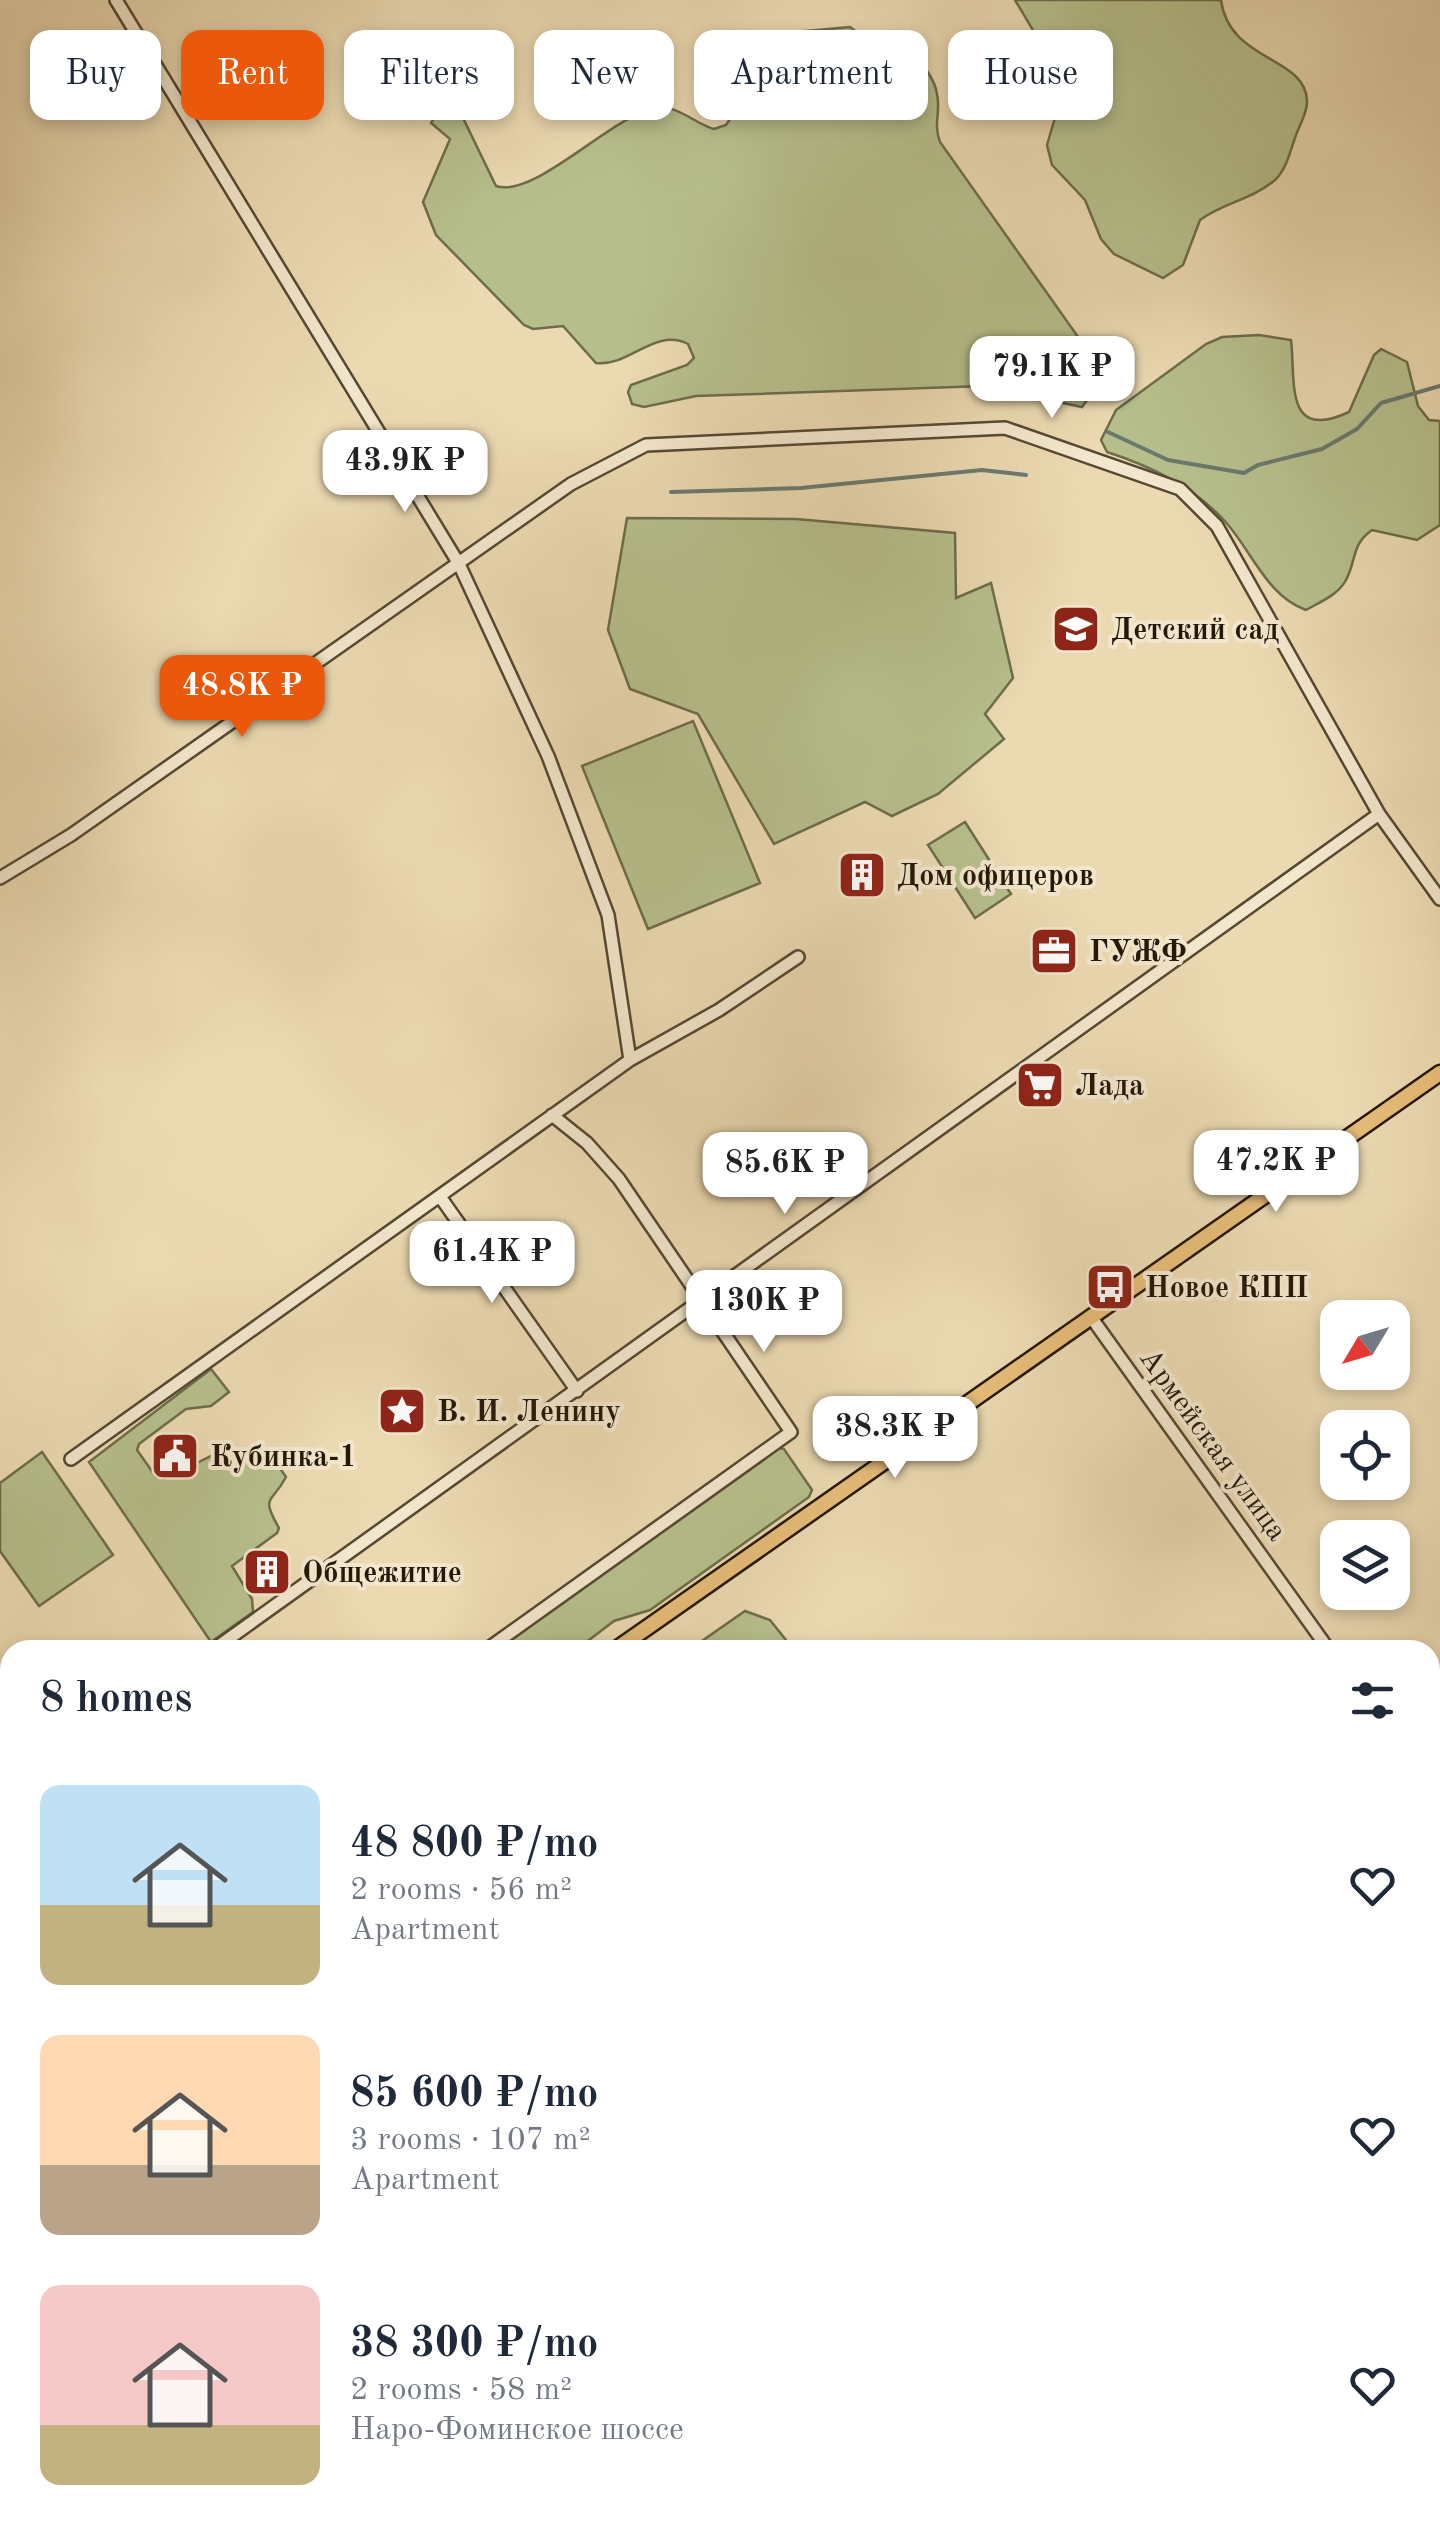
<!DOCTYPE html>
<html lang="en">
<head>
<meta charset="utf-8">
<style>
  :root { --surface:#fff; --page:#f6f6f7; --text:#1f2937; --muted:#747a83; --accent:#ea580c }
  body { margin:0; font-family:"Old Standard TT",serif; background:var(--page); color:var(--text); height:100vh; display:flex; flex-direction:column; font-size:38px; white-space:nowrap }
  * { box-sizing:border-box; margin:0 }
  p { font-size:32px; color:var(--muted) }
  .icon { flex:none; width:55px; height:55px; fill:none; stroke:currentColor; stroke-width:2; stroke-linecap:round; stroke-linejoin:round }
  .map { position:relative; flex:1; overflow:hidden }
  .sheet { position:absolute; left:0px; top:1640px; width:1440px; height:892px; display:flex; flex-direction:column; background:var(--surface); border-radius:30px 30px 0 0; box-shadow:0 5px 15px #0003 }
  .sheet>* { flex:none }
  .hud { position:absolute; left:30px; top:30px; width:1380px; height:90px; display:flex; gap:20px }
  .needle { width:65px; rotate:232deg }
  .controls { position:absolute; left:1320px; top:1300px; display:grid; gap:20px }
  .controls a { display:grid; place-items:center; width:90px; height:90px; border-radius:20px; background:var(--surface); box-shadow:0 5px 15px #0003; font-size:50px }
  .price { position:absolute; translate:-50% -85px; padding:0 22px; border-radius:20px; background:#fff; color:#222; font-size:32px; line-height:65px; filter:drop-shadow(0 2px 5px #0008) }
  .price::after { content:''; position:absolute; left:50%; top:60px; width:30px; height:22px; margin-left:-15px; background:inherit; clip-path:polygon(0 0,100% 0,50% 100%) }
  .price.on { background:var(--accent); color:#fff }
  ul { padding:0; list-style:none }
  li { display:flex; align-items:center; gap:30px; height:250px; padding:0 40px }
  li span { display:grid; place-items:center; flex:none; width:280px; height:200px; border-radius:20px; color:#555 }
  li>.icon { margin-inline-start:auto }
  span .icon { width:120px; height:120px; fill:#fffc; stroke-width:1 }
  li b { font-size:42px }
  h2 { display:flex; justify-content:space-between; align-items:center; height:120px; padding:0 40px; font-size:42px }
  .chip { padding:0 35px; border-radius:20px; background:var(--surface); box-shadow:0 5px 15px #0003; font-size:35px; line-height:90px }
  .chip.on { background:var(--accent); color:#fff }
  .map>svg:first-child { display:block }
  .green { fill:#b6bf8c; stroke:#6e6c4a; stroke-width:2.5 }
  .lines { fill:none; stroke-linecap:round; stroke-linejoin:round }
  .stream { stroke:#6b796f; stroke-width:4 }
  .minor-casing { stroke:#564832; stroke-width:16 }
  .major-casing { stroke:#251808; stroke-width:19 }
  .minor { stroke:#f2e6cc; stroke-width:11 }
  .major { stroke:#e6bc78; stroke-width:14 }
  .rail-casing { stroke:#251808; stroke-width:8 }
  .rail { stroke:#f2e6cc; stroke-width:4; stroke-dasharray:11; stroke-linecap:butt }
  .labels { text-anchor:middle; stroke-width:8; stroke-linejoin:round; paint-order:stroke }
  .poi-label { font-size:30px; font-weight:bold; fill:#251808; stroke:#f2e6cc; text-anchor:start }
  .street-label { font-size:30px; fill:#251808; stroke:#f2e6cc }
</style>
</head>
<body>
<div class="map">
<svg width="1440" height="2532" viewBox="0 0 1440 2532">
  <rect width="100%" height="100%" fill="#ebd9b1"/>
  <filter id="stains"><feTurbulence type="fractalNoise" baseFrequency=".002" numOctaves="4"/><feColorMatrix values="0 0 0 0 .2 0 0 0 0 .09 0 0 0 0 .02 0 0 0 .5 -.17"/></filter>
  <radialGradient id="worn" r=".72"><stop offset=".6" stop-color="#630" stop-opacity="0"/><stop offset="1" stop-color="#630" stop-opacity=".3"/></radialGradient>
  <!-- green -->
  <path class="green" d="M1015 0H1221C1229 62 1306 56 1307 101 1308 112 1298 128 1295 138 1290 152 1286 170 1275 180 1253 199 1223 203 1200 220L1183 265 1163 278 1114 254 1101 239 1085 200 1052 165 1047 145 1065 84Z
    M850 27 875 46 892 42 907 45C918 60 934 75 937 94 941 111 933 124 940 142L1105 375 1082 407 983 386 696 396 644 407 632 404 628 392 631 385 687 365 694 358 688 344C655 327 629 367 596 363L563 326 533 329 524 325 436 235 423 202 450 139 431 123C438 109 450 109 462 116L496 186C535 199 612 115 656 108 677 104 695 124 714 129L726 125 732 116 736 73 744 68 775 64 795 32Z
    M1259 335 1291 340C1296 379 1283 443 1349 412L1374 355 1381 349 1407 362 1418 406 1429 420 1440 421V525L1417 540 1372 530C1351 545 1357 559 1346 580 1338 595 1320 602 1306 610 1265 595 1251 548 1222 518 1190 485 1150 466 1107 452L1101 440 1116 410 1206 344 1222 337Z
    M627 518 796 519 955 533 956 598 991 583 1013 678 985 714 1004 739 938 794 892 816 865 802 774 844 698 714 630 689 608 630Z
    M693 721 760 883 648 929 582 766Z
    M965 822 1011 894 975 918 928 845Z
    M211 1369 229 1392 211 1406 186 1409 139 1444 137 1450 156 1477 165 1479 215 1454 238 1465 260 1449 271 1455 286 1477C272 1504 260 1495 279 1528L277 1533 232 1566 252 1599 253 1612 211 1642 89 1462Z
    M776 1447 784 1449 812 1490 809 1497 650 1610 614 1621 576 1650H497Z
    M42 1452 113 1555 39 1606 0 1551V1483Z
    M745 1611 770 1620 794 1650H689Z
    M10 2396V2522L183 2523 175 2532H0V2408Z
    M186 2522H519L534 2532H178Z
    M1146 2523 1157 2532H561L547 2523Z"/>
  <g class="lines">
    <!-- stream -->
    <path class="stream" d="M1108 432 1168 460 1244 473 1258 465 1322 449 1357 429 1381 403 1440 386
      M671 492 801 488 982 470 1026 475"/>
    <!-- minor casing -->
    <g class="minor-casing">
      <path id="minor" d="M116 0 459 564 548 756 608 915 630 1060
        M0 878 71 835 571 484 646 445 1005 428 1180 489 1217 526 1379 814 1440 899
        M441 1198 577 1391
        M1091 1317 1329 1650
        M71 1459 630 1060 719 1010 798 957
        M213 1650 1379 814
        M486 1650 791 1432 619 1179 587 1143 552 1115
        M0 1748 10 1761
        M1430 1797 1440 1811
        M0 2065 10 2055
        M1430 2362 1440 2355
        M534 2522 548 2532
        M246 2532 254 2522"/>
    </g>
    <!-- major casing -->
    <g class="major-casing">
      <path id="major" d="M615 1650 1440 1073
        M0 2180 10 2170
        M0 2219 10 2209"/>
    </g>
    <!-- minor -->
    <use href="#minor" class="minor"/>
    <!-- major -->
    <use href="#major" class="major"/>
    <!-- rail casing -->
    <g class="rail-casing">
      <path id="rail" d="M0 1938 10 1942
        M1164 2522 1176 2532"/>
    </g>
    <!-- rail -->
    <use href="#rail" class="rail"/>
  </g>
  <!-- icons -->
  <defs>
    <g id="school-square" transform="scale(2.5)"><rect x="-9" y="-9" width="18" height="18" rx="4" fill="#8f2418" stroke="#f2e6cc"/><path d="M0-5L7-2L0 1L-7-2ZM-4 1L0 2.5L4 1V4Q0 6-4 4Z" fill="#fff"/></g>
    <g id="building-square" transform="scale(2.5)"><rect x="-9" y="-9" width="18" height="18" rx="4" fill="#8f2418" stroke="#f2e6cc"/><path d="M-4-6H4V6H1V3H-1V6H-4ZM-2.5-4.3h1.7v1.8h-1.7ZM.8-4.3h1.7v1.8H.8ZM-2.5-1h1.7V.8h-1.7ZM.8-1h1.7V.8H.8Z" fill="#fff"/></g>
    <g id="office-square" transform="scale(2.5)"><rect x="-9" y="-9" width="18" height="18" rx="4" fill="#8f2418" stroke="#f2e6cc"/><path d="M-6-3h4V-5.5h4V-3h4V5H-6ZM-1-4.5V-3h2v-1.5ZM-6 0V1H6V0Z" fill="#fff"/></g>
    <g id="supermarket-square" transform="scale(2.5)"><rect x="-9" y="-9" width="18" height="18" rx="4" fill="#8f2418" stroke="#f2e6cc"/><path d="M-6-5.5h2.5l.6 2H6L4.5 2H-2.5L-4.4-4H-6ZM-1.5 3.2a1.3 1.3 0 1 0 .1 0ZM3 3.2a1.3 1.3 0 1 0 .1 0Z" fill="#fff"/></g>
    <g id="bus-square" transform="scale(2.5)"><rect x="-9" y="-9" width="18" height="18" rx="4" fill="#8f2418" stroke="#f2e6cc"/><path d="M-5-6H5V4H4V6H2V4H-2V6H-4V4H-5ZM-3.5-4V0h7V-4ZM-3.5 1.2v1.5H-2V1.2ZM2 1.2v1.5H3.5V1.2Z" fill="#fff"/></g>
    <g id="sight-square" transform="scale(2.5)"><rect x="-9" y="-9" width="18" height="18" rx="4" fill="#8f2418" stroke="#f2e6cc"/><path d="M0-6L1.8-2.2L6-1.7L2.9 1.2L3.7 5.4L0 3.3L-3.7 5.4L-2.9 1.2L-6-1.7L-1.8-2.2Z" fill="#fff"/></g>
    <g id="civic-square" transform="scale(2.5)"><rect x="-9" y="-9" width="18" height="18" rx="4" fill="#8f2418" stroke="#f2e6cc"/><path d="M-.6-6.5H3V-4.5H.6V-3L4-1V1h2V6H-6V1h2V-1L-.6-3ZM-1.2 2.5V6h2.4V2.5Z" fill="#fff"/></g>
  </defs>
  <g fill-rule="evenodd">
    <use href="#school-square" x="1076" y="629"/>
    <use href="#building-square" x="862" y="875"/>
    <use href="#office-square" x="1054" y="951"/>
    <use href="#supermarket-square" x="1040" y="1085"/>
    <use href="#bus-square" x="1110" y="1287"/>
    <use href="#sight-square" x="402" y="1411"/>
    <use href="#civic-square" x="175" y="1456"/>
    <use href="#building-square" x="267" y="1572"/>
  </g>
  <g class="labels">
    <!-- poi labels -->
    <g class="poi-label">
      <text x="1111" y="639">Детский сад</text>
      <text x="897" y="885">Дом офицеров</text>
      <text x="1089" y="961">ГУЖФ</text>
      <text x="1075" y="1095">Лада</text>
      <text x="1145" y="1297">Новое КПП</text>
      <text x="437" y="1421">В. И. Ленину</text>
      <text x="210" y="1466">Кубинка-1</text>
      <text x="302" y="1582">Общежитие</text>
    </g>
    <!-- street labels -->
    <g class="street-label">
      <text transform="translate(1214 1444) rotate(54)" y="10">Армейская улица</text>
    </g>
  </g>
  <rect width="100%" height="100%" filter="url(#stains)"/>
  <rect width="100%" height="100%" fill="url(#worn)"/>
</svg>
<div class="controls">
<a><svg class="needle" viewBox="-14 -14 28 28"><path d="M0-13l5 13h-10z" fill="#e53935"/><path d="M0 13l5-13h-10z" fill="#747a83"/></svg></a>
<a><svg class="icon" aria-label="locate" viewBox="0 0 24 24"><circle cx="12" cy="12" r="6"/><path d="M12 2v4M12 18v4M2 12h4M18 12h4"/></svg></a>
<a><svg class="icon" aria-label="layers" viewBox="0 0 24 24"><path d="M12 4l9 5-9 5-9-5zM3 14l9 5 9-5"/></svg></a>
</div>
<b class="price" style="left:1052px;top:421px">79.1K ₽</b>
<b class="price" style="left:405px;top:515px">43.9K ₽</b>
<b class="price on" style="left:242px;top:740px">48.8K ₽</b>
<b class="price" style="left:1276px;top:1215px">47.2K ₽</b>
<b class="price" style="left:785px;top:1217px">85.6K ₽</b>
<b class="price" style="left:492px;top:1306px">61.4K ₽</b>
<b class="price" style="left:764px;top:1355px">130K ₽</b>
<b class="price" style="left:895px;top:1481px">38.3K ₽</b>
<div class="hud">
<a class="chip">Buy</a>
<a class="chip on">Rent</a>
<a class="chip">Filters</a>
<a class="chip">New</a>
<a class="chip">Apartment</a>
<a class="chip">House</a>
</div>
<section class="sheet">
<h2>8 homes<svg class="icon" aria-label="filters" viewBox="0 0 24 24"><path d="M4 7h16M4 17h16"/><circle cx="9" cy="7" r="2"/><circle cx="15" cy="17" r="2"/></svg></h2>
<ul>
<li><span style="background:linear-gradient(#bfe0f5 60%,#c2b280 0)"><svg class="icon" aria-label="home" viewBox="0 0 24 24"><path d="M3 11l9-7 9 7M6 9v11h12V9"/></svg></span><div><b>48 800 ₽/mo</b><p>2 rooms · 56 m²</p><p>Apartment</p></div><svg class="icon" aria-label="heart" viewBox="0 0 24 24"><path d="M12 20l-8-8c-3-5 5-10 8-4 3-6 11-1 8 4z"/></svg></li>
<li><span style="background:linear-gradient(#ffd9b3 65%,#b9a48a 0)"><svg class="icon" aria-label="home" viewBox="0 0 24 24"><path d="M3 11l9-7 9 7M6 9v11h12V9"/></svg></span><div><b>85 600 ₽/mo</b><p>3 rooms · 107 m²</p><p>Apartment</p></div><svg class="icon" aria-label="heart" viewBox="0 0 24 24"><path d="M12 20l-8-8c-3-5 5-10 8-4 3-6 11-1 8 4z"/></svg></li>
<li><span style="background:linear-gradient(#f6c9c9 70%,#c2b280 0)"><svg class="icon" aria-label="home" viewBox="0 0 24 24"><path d="M3 11l9-7 9 7M6 9v11h12V9"/></svg></span><div><b>38 300 ₽/mo</b><p>2 rooms · 58 m²</p><p>Наро-Фоминское шоссе</p></div><svg class="icon" aria-label="heart" viewBox="0 0 24 24"><path d="M12 20l-8-8c-3-5 5-10 8-4 3-6 11-1 8 4z"/></svg></li>
</ul>
</section>
</div>
</body>
</html>
